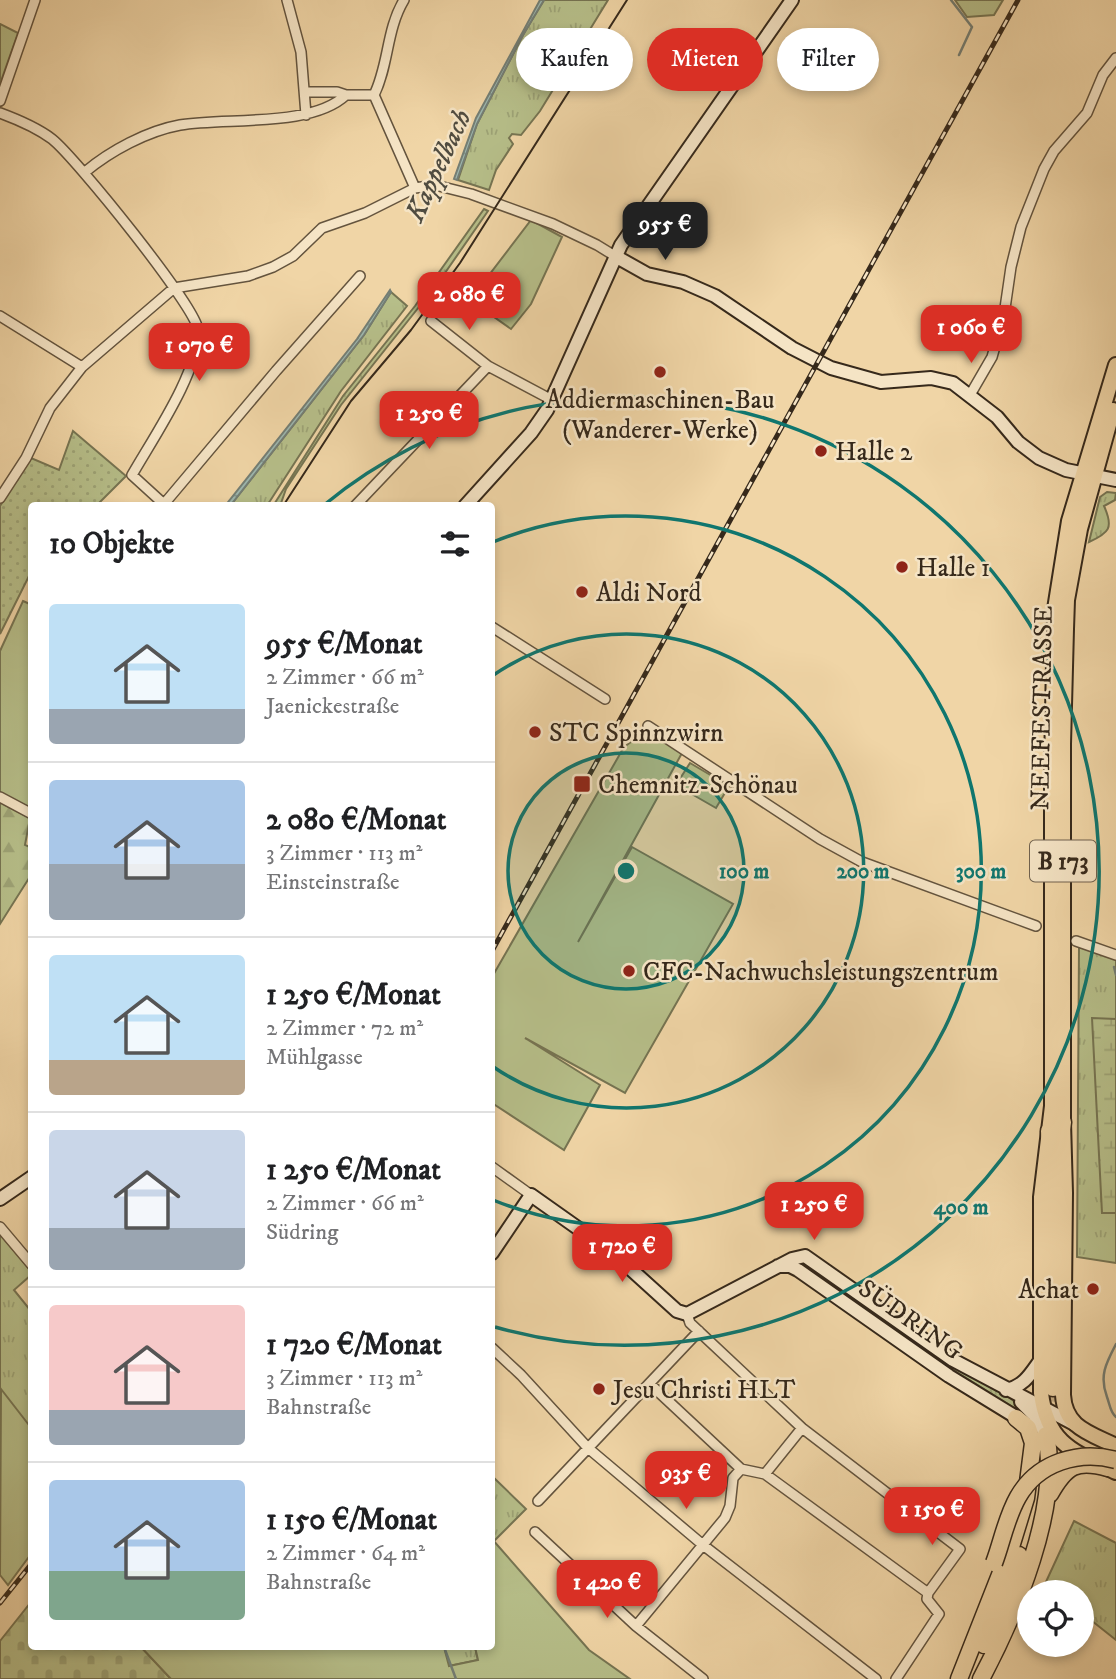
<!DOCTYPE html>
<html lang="de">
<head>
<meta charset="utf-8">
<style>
  :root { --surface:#fff; --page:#f2f2f2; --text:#202124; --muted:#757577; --line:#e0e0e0; --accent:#d93025 }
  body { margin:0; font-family:"IM FELL DW Pica",serif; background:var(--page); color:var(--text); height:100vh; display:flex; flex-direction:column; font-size:26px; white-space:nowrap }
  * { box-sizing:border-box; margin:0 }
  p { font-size:23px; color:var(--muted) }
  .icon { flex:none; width:38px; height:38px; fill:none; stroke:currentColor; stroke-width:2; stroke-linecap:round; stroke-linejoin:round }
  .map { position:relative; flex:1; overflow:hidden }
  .drawer { position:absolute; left:28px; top:502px; width:467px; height:1148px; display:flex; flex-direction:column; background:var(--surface); border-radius:7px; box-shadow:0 4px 10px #0003 }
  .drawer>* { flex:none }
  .guide { position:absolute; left:516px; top:28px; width:494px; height:63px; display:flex; gap:14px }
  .buttons { position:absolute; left:1017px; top:1580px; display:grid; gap:14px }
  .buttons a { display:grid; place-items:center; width:77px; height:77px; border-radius:50%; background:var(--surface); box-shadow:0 4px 10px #0003; font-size:35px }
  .price { position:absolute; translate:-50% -60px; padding:0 16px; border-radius:14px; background:var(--accent); color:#fff; font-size:23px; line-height:46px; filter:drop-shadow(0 2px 4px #0008) }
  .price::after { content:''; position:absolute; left:50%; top:42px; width:21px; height:16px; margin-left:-10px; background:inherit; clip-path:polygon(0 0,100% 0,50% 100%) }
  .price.selected { background:#222; color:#fff }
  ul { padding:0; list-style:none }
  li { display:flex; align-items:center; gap:21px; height:175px; padding:0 21px }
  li+li { border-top:2px solid var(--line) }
  li span { display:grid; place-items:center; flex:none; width:196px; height:140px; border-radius:7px; color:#555 }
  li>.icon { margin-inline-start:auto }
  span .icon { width:84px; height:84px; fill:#fffc; stroke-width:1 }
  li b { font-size:30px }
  h2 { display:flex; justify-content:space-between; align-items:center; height:84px; padding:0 21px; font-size:30px }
  .tag { padding:0 24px; border-radius:32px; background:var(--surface); box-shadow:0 4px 10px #0003; font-size:24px; line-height:63px }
  .tag.selected { background:var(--accent); color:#fff }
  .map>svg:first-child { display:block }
  .grass { fill:url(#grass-tufts); stroke:#767452; stroke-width:2 }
  .forest { fill:url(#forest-firs); stroke:#767452; stroke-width:2 }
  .wetland { fill:url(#wetland-marsh); stroke:#767452; stroke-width:2 }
  .cemetery { fill:url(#cemetery-stones); stroke:#767452; stroke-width:2 }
  .park { fill:url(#park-dots); stroke:#767452; stroke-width:2 }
  .garden { fill:#b6be89; stroke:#767452; stroke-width:2 }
  .water { fill:url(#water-ripples); stroke:#747e74; stroke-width:2 }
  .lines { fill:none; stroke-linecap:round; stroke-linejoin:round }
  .stream { stroke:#747e74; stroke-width:2.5 }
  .highway-tunnel { stroke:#cbb38a; stroke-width:16; stroke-dasharray:16 8; stroke-linecap:butt }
  .street-casing { stroke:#64543e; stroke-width:12 }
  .secondary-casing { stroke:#36291b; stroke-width:16 }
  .primary-casing { stroke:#36291b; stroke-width:18 }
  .highway-casing { stroke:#36291b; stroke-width:19 }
  .street { stroke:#f5e4c5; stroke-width:9 }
  .secondary { stroke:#f5e4c5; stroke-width:12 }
  .primary { stroke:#f0d5a6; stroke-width:14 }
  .highway { stroke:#f0d5a6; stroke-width:16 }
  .tram { stroke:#36291b; stroke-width:2 }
  .rail-casing { stroke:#36291b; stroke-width:5 }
  .rail { stroke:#f5e4c5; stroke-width:2.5; stroke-dasharray:8; stroke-linecap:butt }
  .highway-bridge-casing { stroke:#36291b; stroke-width:19; stroke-linecap:butt }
  .highway-bridge { stroke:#f0d5a6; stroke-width:16 }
  .ring { fill:none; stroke:#0f766e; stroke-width:3.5 }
  .poi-dot { fill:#8f2418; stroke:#f5e4c5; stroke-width:2.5 }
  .labels { text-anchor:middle; stroke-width:5; stroke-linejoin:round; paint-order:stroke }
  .shield { fill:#f5e4c5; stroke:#6f614e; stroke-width:2 }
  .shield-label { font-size:24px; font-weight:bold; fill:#36291b }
  .poi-label { font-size:26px; fill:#36291b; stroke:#f5e4c5; text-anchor:start }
  .street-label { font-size:26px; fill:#36291b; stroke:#f5e4c5 }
  .water-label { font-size:28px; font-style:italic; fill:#504c40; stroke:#f5e4c5 }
  .centre { fill:#0f766e; stroke:#f5e4c5; stroke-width:3.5 }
  .ring-label { font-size:21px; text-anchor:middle; font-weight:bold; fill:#0f766e; stroke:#f5e4c5; stroke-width:5; stroke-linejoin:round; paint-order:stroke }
</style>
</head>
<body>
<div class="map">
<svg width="1116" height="1679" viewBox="0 0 1116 1679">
  <defs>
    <pattern id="grass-tufts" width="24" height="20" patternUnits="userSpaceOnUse" patternTransform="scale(1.75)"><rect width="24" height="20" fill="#b6be89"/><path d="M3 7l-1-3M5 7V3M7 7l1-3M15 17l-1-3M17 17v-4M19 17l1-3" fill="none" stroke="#9da376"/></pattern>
    <pattern id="forest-firs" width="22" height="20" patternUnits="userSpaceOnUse" patternTransform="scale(1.75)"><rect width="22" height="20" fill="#b6be89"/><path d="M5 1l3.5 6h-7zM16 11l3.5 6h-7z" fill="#9da376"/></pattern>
    <pattern id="wetland-marsh" width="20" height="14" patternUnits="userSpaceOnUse" patternTransform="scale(1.75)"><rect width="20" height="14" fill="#b6be89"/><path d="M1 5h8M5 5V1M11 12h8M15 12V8" fill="none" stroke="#9da376"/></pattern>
    <pattern id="cemetery-stones" width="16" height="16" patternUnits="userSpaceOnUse" patternTransform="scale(1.75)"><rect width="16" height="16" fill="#b6be89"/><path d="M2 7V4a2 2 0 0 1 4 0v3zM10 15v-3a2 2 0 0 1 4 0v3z" fill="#9da376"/></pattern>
    <pattern id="park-dots" width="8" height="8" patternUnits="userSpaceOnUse" patternTransform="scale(1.75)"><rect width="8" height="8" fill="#b6be89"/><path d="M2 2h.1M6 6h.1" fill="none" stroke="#9da376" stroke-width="1.8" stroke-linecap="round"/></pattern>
    <pattern id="water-ripples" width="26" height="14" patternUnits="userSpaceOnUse" patternTransform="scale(1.75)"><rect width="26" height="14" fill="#9db7b0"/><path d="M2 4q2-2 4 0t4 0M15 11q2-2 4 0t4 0" fill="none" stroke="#81958e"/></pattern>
  </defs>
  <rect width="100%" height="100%" fill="#f0d5a6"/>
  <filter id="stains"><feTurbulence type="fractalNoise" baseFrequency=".00286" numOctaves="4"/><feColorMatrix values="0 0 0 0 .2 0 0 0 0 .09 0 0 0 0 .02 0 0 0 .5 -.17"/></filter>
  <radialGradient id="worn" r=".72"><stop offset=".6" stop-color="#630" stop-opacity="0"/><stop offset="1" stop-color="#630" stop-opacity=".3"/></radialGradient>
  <!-- grass -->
  <path class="grass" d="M544 0H608L540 111 521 135 512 134 509 138 513 144 496 170 489 190 458 180 477 124 523 35Z
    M484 209 488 211 438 283 341 405 286 489 280 506H273L343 396 415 306Z
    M391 292 407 306 341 391 270 501 266 506H230L364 335Z
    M1107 492 1116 493 1115 500 1104 506C1114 528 1109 533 1089 542L1100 497Z
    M1079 947 1116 958V1263L1077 1257Z
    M0 1234 31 1271V1275L14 1290 31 1311V1429L0 1390Z
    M803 1262 847 1294 1002 1392 1019 1405 1016 1409 947 1366 895 1329 868 1314 800 1266V1263Z
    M492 1476 526 1509 494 1541 492 1539Z
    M1074 1521 1116 1543V1640L1082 1613V1592H1056L1045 1584Z
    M444 1647H475L478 1660 449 1666Z"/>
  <!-- forest -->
  <path class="forest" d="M0 802 30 818 25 845 32 848 31 875 0 924Z"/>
  <!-- wetland -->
  <path class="wetland" d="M1092 1018 1116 1019V1213H1102Z"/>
  <!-- cemetery -->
  <path class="cemetery" d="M31 1602 32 1647H141L171 1679H0V1641Z"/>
  <!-- park -->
  <path class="park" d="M73 431 126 476 96 506H32L31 572 0 634V506L31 458 59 470Z"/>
  <!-- garden -->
  <path class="garden" d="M955 0H1003L994 15 967 17Z
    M0 24 18 33 0 84Z
    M531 220 562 237 531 304 511 329 470 300Z
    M23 601 32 605 31 808 0 794V651Z
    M651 733 682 753 578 942 632 847 733 904 625 1093 525 1038 600 1085 564 1150 492 1103V977L624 747 638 737Z
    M690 763 729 786 716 808 676 785Z
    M1 1389 32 1429 31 1554 8 1585 0 1575Z
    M492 1539 589 1650 630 1679H171L141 1647H444L449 1666 478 1660 475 1647H492Z"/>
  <!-- water -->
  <path class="water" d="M540 0H544L523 35 477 124 457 180 454 179 476 118Z
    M390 290 391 292 364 335 230 506H225L357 339Z"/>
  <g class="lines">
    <!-- stream -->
    <path class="stream" d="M951 0 972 27 959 55
      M1114 967 1116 975
      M1116 1344C1106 1363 1099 1376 1107 1397 1110 1405 1110 1412 1116 1417
      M444 1647 456 1679"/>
    <!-- highway-tunnel -->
    <path class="highway-tunnel" d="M1047 1425 1053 1388"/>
    <!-- street casing -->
    <g class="street-casing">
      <path id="street" d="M287 0 301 52 306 115
        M404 0C386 30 389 65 374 95L415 188
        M305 92H337L346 95
        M0 101 35 0
        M0 113C19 120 36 127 52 139 75 157 197 308 198 330 199 372 153 438 132 475L166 506
        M85 172C110 151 147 131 180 125 226 117 311 128 346 95H374
        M0 316 82 367
        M431 321 488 366 552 400
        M970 395 992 357 1004 315 1011 267 1021 227 1044 169 1054 151 1087 113 1103 75 1116 58
        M0 498 26 458 50 408 82 367 174 288 248 276 273 267 293 256 322 228 365 213 415 188 435 185 471 194 553 224 597 245 615 256
        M164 504 276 371 360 276
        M355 506 488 366
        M492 627 605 699
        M648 726 820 839 862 862 1036 926
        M0 797 32 814
        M1076 941 1116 955
        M492 1167 531 1195
        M0 1227 32 1265
        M687 1314 690 1323 802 1428 960 1549 928 1593 927 1599 939 1614 896 1679
        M492 1348 521 1375 588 1448 703 1545 876 1679
        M650 1384 741 1469 765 1474 928 1593
        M765 1474 802 1428
        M538 1501 699 1331
        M535 1532 636 1626 703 1679
        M636 1626 725 1518 730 1506 733 1478 741 1469"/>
    </g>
    <!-- secondary casing -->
    <g class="secondary-casing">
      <path id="secondary" d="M615 256 647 274 683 282 715 296 792 348 831 368 881 382 931 378 953 383 997 417 1018 442 1039 458 1066 470 1116 480
        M465 506 531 433 547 410 621 245 792 0
        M0 1199 32 1177
        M492 1253 531 1195 613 1253 677 1311 687 1314 792 1259 805 1256 953 1360 1076 1425
        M778 1266H790L798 1270 949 1376 1024 1422
        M1006 1390C1025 1386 1031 1373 1042 1358
        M1021 1402 1034 1415 1046 1435"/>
    </g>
    <!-- primary casing -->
    <g class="primary-casing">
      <path id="primary" d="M1116 365 1069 521 1055 609 1052 767V1106L1041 1197V1393C1047 1444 1074 1452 1116 1472
        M1113 410 1080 529 1067 600 1066 629 1063 744V1122L1065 1193 1063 1395C1065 1428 1090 1433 1116 1446"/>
    </g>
    <!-- highway casing -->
    <g class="highway-casing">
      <path id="highway" d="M1049 1131 1053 1191V1388
        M1058 1157 1063 1122
        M1050 1494C1066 1466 1076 1459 1108 1468
        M984 1645 1019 1555
        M959 1679 1011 1547 1026 1498 1033 1443 1028 1428 1016 1418
        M981 1679C1015 1615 1061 1507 1046 1435"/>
    </g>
    <!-- street -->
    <use href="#street" class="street"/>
    <!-- secondary -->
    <use href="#secondary" class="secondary"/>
    <!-- primary -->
    <use href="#primary" class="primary"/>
    <!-- highway -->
    <use href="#highway" class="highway"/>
    <!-- tram -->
    <path class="tram" d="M283 506 351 401 411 330 460 263 627 0"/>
    <!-- rail casing -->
    <g class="rail-casing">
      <path id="rail" d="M492 951 1018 0
        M0 1603 32 1563"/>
    </g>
    <!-- rail -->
    <use href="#rail" class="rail"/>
    <!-- highway-bridge casing -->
    <g class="highway-bridge-casing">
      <path id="highway-bridge" d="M994 1563C1002 1542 1006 1518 1018 1497 1038 1462 1079 1450 1116 1460"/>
    </g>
    <!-- highway-bridge -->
    <use href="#highway-bridge" class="highway-bridge"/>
  </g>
  <!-- distance rings -->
  <circle cx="626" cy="871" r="118" fill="#0f766e" fill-opacity=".12"/>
  <g class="ring">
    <circle cx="626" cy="871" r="118"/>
    <path d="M492 676A237 237 0 1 1 492 1066"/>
    <path d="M493 542A355 355 0 1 1 493 1200"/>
    <path d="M324 505A474 474 0 1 1 495 1327"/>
  </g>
  <!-- markers -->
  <g class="poi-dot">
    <circle cx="660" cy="372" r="7"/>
    <circle cx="821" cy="451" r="7"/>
    <circle cx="902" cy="567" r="7"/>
    <circle cx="582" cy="592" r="7"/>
    <circle cx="535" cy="732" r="7"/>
    <rect x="573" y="775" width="18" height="18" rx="3.5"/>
    <circle cx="629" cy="971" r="7"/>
    <circle cx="1093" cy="1289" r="7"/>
    <circle cx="599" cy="1389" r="7"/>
  </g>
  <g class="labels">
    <!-- shield labels -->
    <rect class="shield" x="1030" y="840.5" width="66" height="41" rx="5"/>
    <g class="shield-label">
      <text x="1063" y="869">B 173</text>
    </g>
    <!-- poi labels -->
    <g class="poi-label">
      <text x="660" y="408" text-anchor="middle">Addiermaschinen-Bau<tspan x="660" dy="30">(Wanderer-Werke)</tspan></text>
      <text x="835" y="460">Halle 2</text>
      <text x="916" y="576">Halle 1</text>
      <text x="596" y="601">Aldi Nord</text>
      <text x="549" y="741">STC Spinnzwirn</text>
      <text x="598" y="793">Chemnitz-Schönau</text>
      <text x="643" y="980">CFC-Nachwuchsleistungszentrum</text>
      <text x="1079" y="1298" text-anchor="end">Achat</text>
      <text x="613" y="1398">Jesu Christi HLT</text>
    </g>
    <!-- street labels -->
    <g class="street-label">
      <text transform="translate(1041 708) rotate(-89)" y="9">NEEFESTRASSE</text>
      <text transform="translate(911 1319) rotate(35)" y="9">SÜDRING</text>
    </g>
    <!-- water labels -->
    <g class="water-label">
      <text transform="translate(437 165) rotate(-65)" y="10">Kappelbach</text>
    </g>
  </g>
  <circle cx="626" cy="871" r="10" class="centre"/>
  <g class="ring-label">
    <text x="744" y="878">100 m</text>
    <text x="863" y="878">200 m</text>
    <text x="981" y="878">300 m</text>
    <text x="961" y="1214">400 m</text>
  </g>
  <rect width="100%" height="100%" filter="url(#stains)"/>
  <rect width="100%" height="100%" fill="url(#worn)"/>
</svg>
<div class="buttons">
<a><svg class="icon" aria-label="locate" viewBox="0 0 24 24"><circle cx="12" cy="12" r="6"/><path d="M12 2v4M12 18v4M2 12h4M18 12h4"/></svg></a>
</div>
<b class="price selected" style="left:665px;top:262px">955 €</b>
<b class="price" style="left:469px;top:332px">2 080 €</b>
<b class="price" style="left:971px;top:365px">1 060 €</b>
<b class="price" style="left:199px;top:383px">1 070 €</b>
<b class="price" style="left:429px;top:451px">1 250 €</b>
<b class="price" style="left:814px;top:1242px">1 250 €</b>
<b class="price" style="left:622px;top:1284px">1 720 €</b>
<b class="price" style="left:686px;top:1511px">935 €</b>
<b class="price" style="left:932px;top:1547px">1 150 €</b>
<b class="price" style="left:607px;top:1620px">1 420 €</b>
<div class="guide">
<a class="tag">Kaufen</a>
<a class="tag selected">Mieten</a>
<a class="tag">Filter</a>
</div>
<section class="drawer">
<h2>10 Objekte<svg class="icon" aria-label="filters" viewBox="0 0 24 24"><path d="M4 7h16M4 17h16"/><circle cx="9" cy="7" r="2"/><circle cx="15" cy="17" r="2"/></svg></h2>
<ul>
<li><span style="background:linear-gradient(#bfe0f5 75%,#9aa5b1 0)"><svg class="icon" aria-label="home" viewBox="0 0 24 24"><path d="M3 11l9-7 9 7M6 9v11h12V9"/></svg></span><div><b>955 €/Monat</b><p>2 Zimmer · 66 m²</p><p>Jaenickestraße</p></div></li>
<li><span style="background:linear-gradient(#a9c7e8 60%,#9aa5b1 0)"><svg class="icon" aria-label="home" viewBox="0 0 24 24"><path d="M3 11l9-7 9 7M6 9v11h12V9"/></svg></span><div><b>2 080 €/Monat</b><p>3 Zimmer · 113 m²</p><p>Einsteinstraße</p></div></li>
<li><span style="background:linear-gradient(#bfe0f5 75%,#b9a48a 0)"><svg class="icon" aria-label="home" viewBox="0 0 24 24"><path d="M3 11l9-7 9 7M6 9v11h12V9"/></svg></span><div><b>1 250 €/Monat</b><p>2 Zimmer · 72 m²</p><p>Mühlgasse</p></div></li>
<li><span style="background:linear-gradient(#c9d6e8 70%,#9aa5b1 0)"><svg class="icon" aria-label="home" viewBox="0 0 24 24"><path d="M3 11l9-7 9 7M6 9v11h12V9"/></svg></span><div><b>1 250 €/Monat</b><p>2 Zimmer · 66 m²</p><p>Südring</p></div></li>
<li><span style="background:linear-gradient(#f6c9c9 75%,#9aa5b1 0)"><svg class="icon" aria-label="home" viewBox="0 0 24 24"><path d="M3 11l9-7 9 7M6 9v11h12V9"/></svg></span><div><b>1 720 €/Monat</b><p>3 Zimmer · 113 m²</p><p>Bahnstraße</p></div></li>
<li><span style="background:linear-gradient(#a9c7e8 65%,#7fa58c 0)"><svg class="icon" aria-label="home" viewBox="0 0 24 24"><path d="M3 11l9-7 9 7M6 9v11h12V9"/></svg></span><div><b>1 150 €/Monat</b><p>2 Zimmer · 64 m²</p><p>Bahnstraße</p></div></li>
</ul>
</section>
</div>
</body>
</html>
